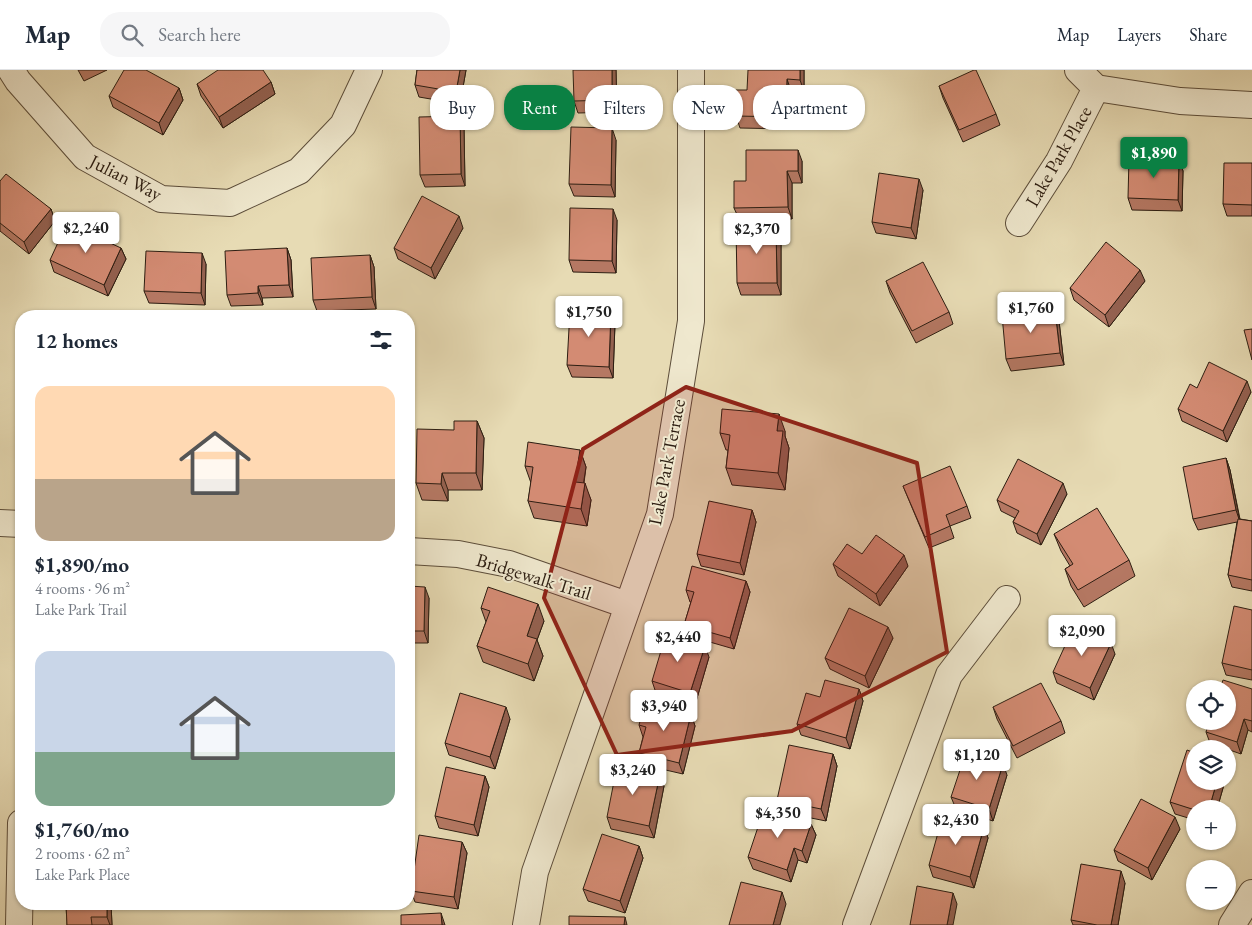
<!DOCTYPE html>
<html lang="en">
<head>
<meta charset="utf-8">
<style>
  :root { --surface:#fff; --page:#f6f6f7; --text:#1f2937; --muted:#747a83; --line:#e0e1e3; --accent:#0b8043 }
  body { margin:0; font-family:"EB Garamond",serif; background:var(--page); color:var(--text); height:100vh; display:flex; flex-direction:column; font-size:19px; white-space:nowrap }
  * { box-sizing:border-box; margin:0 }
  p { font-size:16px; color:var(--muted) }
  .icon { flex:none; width:28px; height:28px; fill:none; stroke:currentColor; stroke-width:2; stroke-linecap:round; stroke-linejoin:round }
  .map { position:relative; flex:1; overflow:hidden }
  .panel { position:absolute; left:15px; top:240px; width:400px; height:600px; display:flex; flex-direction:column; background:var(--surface); border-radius:20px; box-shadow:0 1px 4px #0004 }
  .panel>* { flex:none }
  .banner { position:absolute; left:430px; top:15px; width:475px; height:45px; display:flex; gap:10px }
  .tools { position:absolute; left:1186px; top:610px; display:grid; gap:10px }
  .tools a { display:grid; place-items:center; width:50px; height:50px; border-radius:50%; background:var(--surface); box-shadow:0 1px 4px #0004; font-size:25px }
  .price { position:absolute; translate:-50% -42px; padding:0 11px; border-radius:5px; background:#fff; color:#222; font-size:16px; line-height:32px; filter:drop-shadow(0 1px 2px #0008) }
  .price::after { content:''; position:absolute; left:50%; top:30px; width:15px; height:11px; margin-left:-8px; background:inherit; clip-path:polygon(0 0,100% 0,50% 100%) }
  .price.selected { background:var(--accent); color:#fff }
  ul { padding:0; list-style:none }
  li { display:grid; align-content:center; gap:10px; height:265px; padding:0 20px }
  li span { display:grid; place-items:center; height:155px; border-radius:15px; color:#555 }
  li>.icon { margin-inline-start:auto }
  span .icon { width:90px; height:90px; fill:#fffc; stroke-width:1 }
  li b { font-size:21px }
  h2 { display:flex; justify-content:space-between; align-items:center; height:60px; padding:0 20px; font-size:21px }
  .pill { padding:0 18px; border-radius:20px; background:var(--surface); box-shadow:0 1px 4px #0004; font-size:18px; line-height:45px }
  .pill.selected { background:var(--accent); color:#fff }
  header { display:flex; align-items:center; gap:30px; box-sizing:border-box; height:70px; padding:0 25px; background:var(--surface); border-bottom:1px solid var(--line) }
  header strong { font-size:24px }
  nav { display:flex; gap:28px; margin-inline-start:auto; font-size:18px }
  .search { width:350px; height:45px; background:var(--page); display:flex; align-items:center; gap:12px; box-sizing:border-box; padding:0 18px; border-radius:20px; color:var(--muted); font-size:19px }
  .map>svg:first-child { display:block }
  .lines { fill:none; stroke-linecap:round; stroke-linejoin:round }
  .street-casing { stroke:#5c4d3a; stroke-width:28 }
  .street { stroke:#efe8ce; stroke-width:26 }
  .wall { fill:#b57863; stroke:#2d1e12 }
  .shaded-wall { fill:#946150; stroke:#2d1e12 }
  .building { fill:#d38b73; stroke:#2d1e12 }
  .marked { fill:#8f2418; fill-opacity:0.2; stroke:#8f2418; stroke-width:4; stroke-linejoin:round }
  .labels { text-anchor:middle; stroke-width:4; stroke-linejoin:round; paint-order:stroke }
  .street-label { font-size:19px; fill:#2d1e12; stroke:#efe8ce }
</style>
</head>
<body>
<header>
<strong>Map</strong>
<div class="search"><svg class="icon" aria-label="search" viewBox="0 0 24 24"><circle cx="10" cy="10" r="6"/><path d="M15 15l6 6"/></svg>Search here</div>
<nav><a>Map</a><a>Layers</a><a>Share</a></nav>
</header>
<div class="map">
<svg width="1252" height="855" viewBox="0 0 1252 855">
  <rect width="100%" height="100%" fill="#e7dbb4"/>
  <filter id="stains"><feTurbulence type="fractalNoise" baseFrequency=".004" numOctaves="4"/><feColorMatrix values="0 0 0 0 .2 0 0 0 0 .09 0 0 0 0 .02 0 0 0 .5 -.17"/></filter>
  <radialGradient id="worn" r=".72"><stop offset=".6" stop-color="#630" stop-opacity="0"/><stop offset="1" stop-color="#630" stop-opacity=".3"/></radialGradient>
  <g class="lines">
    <!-- street casing -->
    <g class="street-casing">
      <path id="street" d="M11 0 18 11 85 87 161 129 230 133 299 101 343 55 369 0
        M1078 0 1096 18 1180 31 1252 35
        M1019 153 1059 91 1096 18
        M0 453 21 454
        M409 481 458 484 509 494 627 535
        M19 855 21 753
        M526 855 535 802 660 444 691 251V0
        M856 855 949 605 1007 529
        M1232 855 1252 823"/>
    </g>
    <!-- street -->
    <use href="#street" class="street"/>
  </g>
  <!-- wall -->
  <path class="wall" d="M78 0H107L84 11Z
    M417 0H466L460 34 419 27 415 15Z
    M616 0 617 42 578 43 574 31Z
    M804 0V21H791L790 59 740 58 736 46 747 20Z
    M271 12 275 24 223 58 201 26 197 14Z
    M939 16 996 44 1000 55 963 72 943 28Z
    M179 18 183 30 163 65 113 37 109 26Z
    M464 58 465 116 425 117 420 105Z
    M616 70 615 127 574 126 569 114Z
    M1179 90 1183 101 1182 141 1132 140 1128 128Z
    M802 91V113H792V149H739L734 138 746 111Z
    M1252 93V146H1227L1223 134Z
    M0 111 51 139 55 151 29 184 0 161Z
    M923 120 916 169 876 163 872 152Z
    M617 150 616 203 573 202 569 190Z
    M463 158 435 209 398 189 394 178Z
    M781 168V225H741L737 213Z
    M121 178 126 189 108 226 54 202 50 190Z
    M287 178 291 190 293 227 262 228 263 235 231 236 227 225Z
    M370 185 374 197 376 239 317 241 313 230Z
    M206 194 205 235 149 233 144 221Z
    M886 211 949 242 953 254 916 273 890 223Z
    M1145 211 1109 257 1074 230 1070 218Z
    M1059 251 1064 295 1011 301 1006 289Z
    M615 253 613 308 572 307 567 295Z
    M1197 318 1251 322 1227 372 1182 351 1178 339Z
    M477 351 484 368 482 420H448V431L422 430 416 413 454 360Z
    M785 361V366L789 378 785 420 732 415 726 398 728 380H726L720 363Z
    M580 380 586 397 584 413 591 430 587 456 534 448 528 431 531 413 525 396Z
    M1226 388 1230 400 1240 449 1252 451V521L1232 517 1228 505 1237 452 1198 460 1193 449Z
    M903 416 967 436 971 448 950 456 954 468 929 478Z
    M1067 424 1041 475 1017 463 1013 452 1015 448 1001 441 997 430Z
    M752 440 756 452 744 505 701 496 697 484Z
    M1054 464 1129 490 1135 506 1084 537 1071 516 1065 499 1070 496 1061 481Z
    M862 484 908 496 880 536 838 506 833 494Z
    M746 511 750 522 734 579 689 566 684 555 691 532H690L686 520Z
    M409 516 429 528 428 573H409Z
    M481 538 544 551 537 570 543 586 534 611 483 592 477 576 486 552Z
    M1252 540V610L1226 605 1222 593Z
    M893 568 869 618 830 599 825 588Z
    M1115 584 1094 630 1057 613 1053 602Z
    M709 587 695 635 656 623 652 611Z
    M859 619 863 631 850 679 801 665 797 654 820 627Z
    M1252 619V662L1248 660 1241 684 1210 673 1206 662Z
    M993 637 1061 651 1065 663 1017 688 997 649Z
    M691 644 695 656 683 704 644 695 639 683 643 667 639 655Z
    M510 649 495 699 449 685 445 673Z
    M833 684 837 696 826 751 781 742 777 730Z
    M1007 705 993 751 956 739 951 727Z
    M485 706 489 717 478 766 439 758 435 746Z
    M1225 711 1217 739H1195V750L1175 744 1170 732Z
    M664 716 654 768 611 759 607 747Z
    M811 754 816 765 807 793 798 790 791 812 753 799 748 787Z
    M984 757 988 768 974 818 933 807 929 795Z
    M1180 759 1152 810 1118 791 1114 780Z
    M462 772 467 783 458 839 415 832 411 821Z
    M639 776 643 788 625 843 588 831 583 819Z
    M1125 813 1118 855H1073L1071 850Z
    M66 834H111L112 855H67Z"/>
  <!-- shaded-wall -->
  <path class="shaded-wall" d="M460 0H466L460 34 456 22Z
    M612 0H616L617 42 612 30Z
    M800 0H804V21L800 10Z
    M787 9 791 21 790 59 786 47Z
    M271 12 275 24 223 58 219 47Z
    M179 18 183 30 163 65 159 53Z
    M460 46 464 58 465 116 461 104Z
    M612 58 616 70 615 127 611 115Z
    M798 80 802 91V113L798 101Z
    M1179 90 1183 101 1182 141 1178 130Z
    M787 101 792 113V149L788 137Z
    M919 109 923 120 916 169 911 158Z
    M51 139 55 151 29 184 24 172Z
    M613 139 617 150 616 203 612 191Z
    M459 146 463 158 435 209 431 198Z
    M776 156 781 168V225L777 213Z
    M121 178 126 189 108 226 104 215Z
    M287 178 291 190 293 227 289 215Z
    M202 183 206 194 205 235 201 223Z
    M370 185 374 197 376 239 372 227Z
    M1140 200 1145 211 1109 257 1105 245Z
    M258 216 262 228 263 235 258 223Z
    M1055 240 1059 251 1064 295 1060 283Z
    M611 241 615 253 613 308 609 297Z
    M1247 311 1251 322 1227 372 1223 361Z
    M779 344 785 361V366L789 378 785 420 778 403 777 361Z
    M477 351 484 368 482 420 476 403Z
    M580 380 586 397 581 429 575 412Z
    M1226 388 1230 400 1240 452 1236 440Z
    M442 403 448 420V431L441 414Z
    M585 413 591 430 587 456 581 439Z
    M1063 413 1067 424 1041 475 1037 464Z
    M752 440 756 452 744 505 740 493Z
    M904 485 908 496 880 536 876 524Z
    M746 511 750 522 734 579 730 568Z
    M425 517 429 528 428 573 424 561Z
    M538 534 544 551 537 570 543 586 534 611 528 594 527 566Z
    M888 557 893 568 869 618 865 606Z
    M1111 573 1115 584 1094 630 1090 618Z
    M705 576 709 587 695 635 690 623Z
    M859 619 863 631 850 679 846 668Z
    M506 637 510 649 495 699 490 687Z
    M691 644 695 656 683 704 679 693Z
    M1244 649 1248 660 1241 684 1237 672Z
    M833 684 837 696 826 751 821 739Z
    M1003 694 1007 705 993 751 989 739Z
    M660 704 664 716 654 768 649 756Z
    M485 706 489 717 478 766 474 755Z
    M1217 711H1225L1217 739H1209Z
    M1175 747 1180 759 1152 810 1148 798Z
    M811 754 816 765 807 793 802 781Z
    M984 757 988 768 974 818 970 807Z
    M462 772 467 783 458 839 454 827Z
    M639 776 643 788 625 843 620 831Z
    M794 778 798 790 791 812 787 800Z
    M1121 801 1125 813 1118 855H1111Z
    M782 822 786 834 780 855H773Z
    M953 823 957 834 953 855H947Z
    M107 834H111L112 855H110L107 847Z
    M441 843 445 855H442Z
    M625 847 627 855H624Z"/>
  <!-- building -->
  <path class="building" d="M124 0H146L179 18 159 53 109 26Z
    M218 0H263L271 12 219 47 197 14Z
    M417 0H460L456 22 415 15Z
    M573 0H612V30L574 31Z
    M748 0H800V10L787 9 786 47 736 46V20H747Z
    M974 0H976L996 44 959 60 939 16Z
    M460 46 461 104 420 105 419 47Z
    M571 57 612 58 611 115 569 114Z
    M746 80H798V101H787L788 137 734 138V111H746Z
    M1129 88 1179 90 1178 130 1128 128Z
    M1224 93H1252V135L1223 134Z
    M879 103 919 109 911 158 872 152Z
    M6 104 51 139 24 172 0 153V111Z
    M422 126 459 146 431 198 394 178Z
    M570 138 613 139 612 191 569 190Z
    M67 153 121 178 104 215 50 190Z
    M776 156 777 213H737L736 157Z
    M1106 172 1140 200 1105 245 1070 218Z
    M287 178 289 215 258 216V223L227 225 225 181Z
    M146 181 202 183 201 223 144 221Z
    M370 185 372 227 313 230 311 188Z
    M923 192 949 242 912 261 886 211Z
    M570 240 611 241 609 297 567 295Z
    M1055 240 1060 283 1006 289 1002 245Z
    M1252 259V290L1244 260Z
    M1209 292 1247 311 1223 361 1178 339 1190 314 1197 318Z
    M722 339 779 344 777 361H783L778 403 726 398 730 365 720 363Z
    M454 351H477L476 403H442L441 414 416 413 417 359 454 360Z
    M528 372 580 380 575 412 585 413 581 439 528 431 533 397 525 396Z
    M1226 388 1236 440 1193 449 1183 397Z
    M1018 389 1063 413 1037 464 1013 452 1019 441 997 430Z
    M950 396 967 436 946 445 950 456 925 467 903 416Z
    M709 431 752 440 740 493 697 484Z
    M1097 438 1129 490 1078 520 1065 499 1073 494 1054 464Z
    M1238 449 1252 451V510L1228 505Z
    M876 465 904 485 876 524 833 494 847 474 862 484Z
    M692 496 746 511 730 568 684 555 694 522 686 520Z
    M409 516 425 517 424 561H409Z
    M488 517 538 534 527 566 537 569 528 594 477 576 490 541 481 538Z
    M1234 536 1252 540V600L1222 593Z
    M849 538 888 557 865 606 825 588Z
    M1074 556 1111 573 1090 618 1053 602Z
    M666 564 705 576 690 623 652 611Z
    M825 610 859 619 846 668 797 654 806 623 820 627Z
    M1223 610 1252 619V651L1244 649 1237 672 1206 662 1209 651H1228V619H1220Z
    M1041 613 1061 651 1013 676 993 637Z
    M460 623 506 637 490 687 445 673Z
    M645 633 691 644 679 693 639 683 646 657 639 655Z
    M789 675 833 684 821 739 777 730Z
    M1187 680 1195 683V711H1217L1209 739H1195V740L1170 732Z
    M966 682 1003 694 989 739 951 727Z
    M617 696 660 704 649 756 607 747Z
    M446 697 485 706 474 755 435 746Z
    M1141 729 1175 747 1148 798 1114 780Z
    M764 739 811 754 802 781 794 778 787 800 748 787Z
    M943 745 984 757 970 807 929 795Z
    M602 764 639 776 620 831 583 819Z
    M419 765 462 772 454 827 411 821Z
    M1081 794 1121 801 1111 855H1097L1071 850Z
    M741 812 782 822 773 855H729Z
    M917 816 953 823 947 855H910Z
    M66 834H107V847H91L92 855H67Z
    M441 843 442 855H401V845Z
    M569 846 625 847 624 855H569Z"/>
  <!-- marked area -->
  <path class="marked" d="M686 317 917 393 947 582 792 661 617 685 544 528 583 379Z"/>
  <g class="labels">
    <!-- street labels -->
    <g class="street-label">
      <text transform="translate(1058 86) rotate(-60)" y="7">Lake Park Place</text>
      <text transform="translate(126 107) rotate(27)" y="7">Julian Way</text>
      <text transform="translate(666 392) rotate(-79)" y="7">Lake Park Terrace</text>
      <text transform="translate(534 506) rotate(17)" y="7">Bridgewalk Trail</text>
    </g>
  </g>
  <rect width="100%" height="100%" filter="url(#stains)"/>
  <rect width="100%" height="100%" fill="url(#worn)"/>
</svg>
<div class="tools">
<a><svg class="icon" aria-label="locate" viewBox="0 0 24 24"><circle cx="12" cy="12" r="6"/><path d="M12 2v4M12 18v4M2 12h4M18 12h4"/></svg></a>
<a><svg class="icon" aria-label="layers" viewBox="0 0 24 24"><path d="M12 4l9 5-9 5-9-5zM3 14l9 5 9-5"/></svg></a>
<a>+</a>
<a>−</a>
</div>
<b class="price selected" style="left:1154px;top:109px">$1,890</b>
<b class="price" style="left:86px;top:184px">$2,240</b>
<b class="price" style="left:757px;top:185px">$2,370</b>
<b class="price" style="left:1031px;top:264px">$1,760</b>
<b class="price" style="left:589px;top:268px">$1,750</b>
<b class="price" style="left:1082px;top:587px">$2,090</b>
<b class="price" style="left:678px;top:593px">$2,440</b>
<b class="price" style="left:664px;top:662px">$3,940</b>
<b class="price" style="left:977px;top:711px">$1,120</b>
<b class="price" style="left:633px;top:726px">$3,240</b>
<b class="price" style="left:778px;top:769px">$4,350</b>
<b class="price" style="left:956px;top:776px">$2,430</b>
<div class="banner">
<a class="pill">Buy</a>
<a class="pill selected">Rent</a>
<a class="pill">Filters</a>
<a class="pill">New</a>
<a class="pill">Apartment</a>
</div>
<section class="panel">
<h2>12 homes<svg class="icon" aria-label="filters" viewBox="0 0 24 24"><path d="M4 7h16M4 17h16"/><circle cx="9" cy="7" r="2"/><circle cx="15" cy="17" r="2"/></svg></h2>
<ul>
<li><span style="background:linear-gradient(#ffd9b3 60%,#b9a48a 0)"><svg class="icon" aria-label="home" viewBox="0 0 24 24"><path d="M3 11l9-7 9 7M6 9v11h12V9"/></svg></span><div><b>$1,890/mo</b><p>4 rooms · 96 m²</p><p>Lake Park Trail</p></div></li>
<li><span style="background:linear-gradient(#c9d6e8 65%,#7fa58c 0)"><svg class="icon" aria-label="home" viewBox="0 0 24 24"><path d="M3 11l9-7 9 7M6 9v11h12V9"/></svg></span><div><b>$1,760/mo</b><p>2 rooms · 62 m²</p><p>Lake Park Place</p></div></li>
</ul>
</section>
</div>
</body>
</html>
